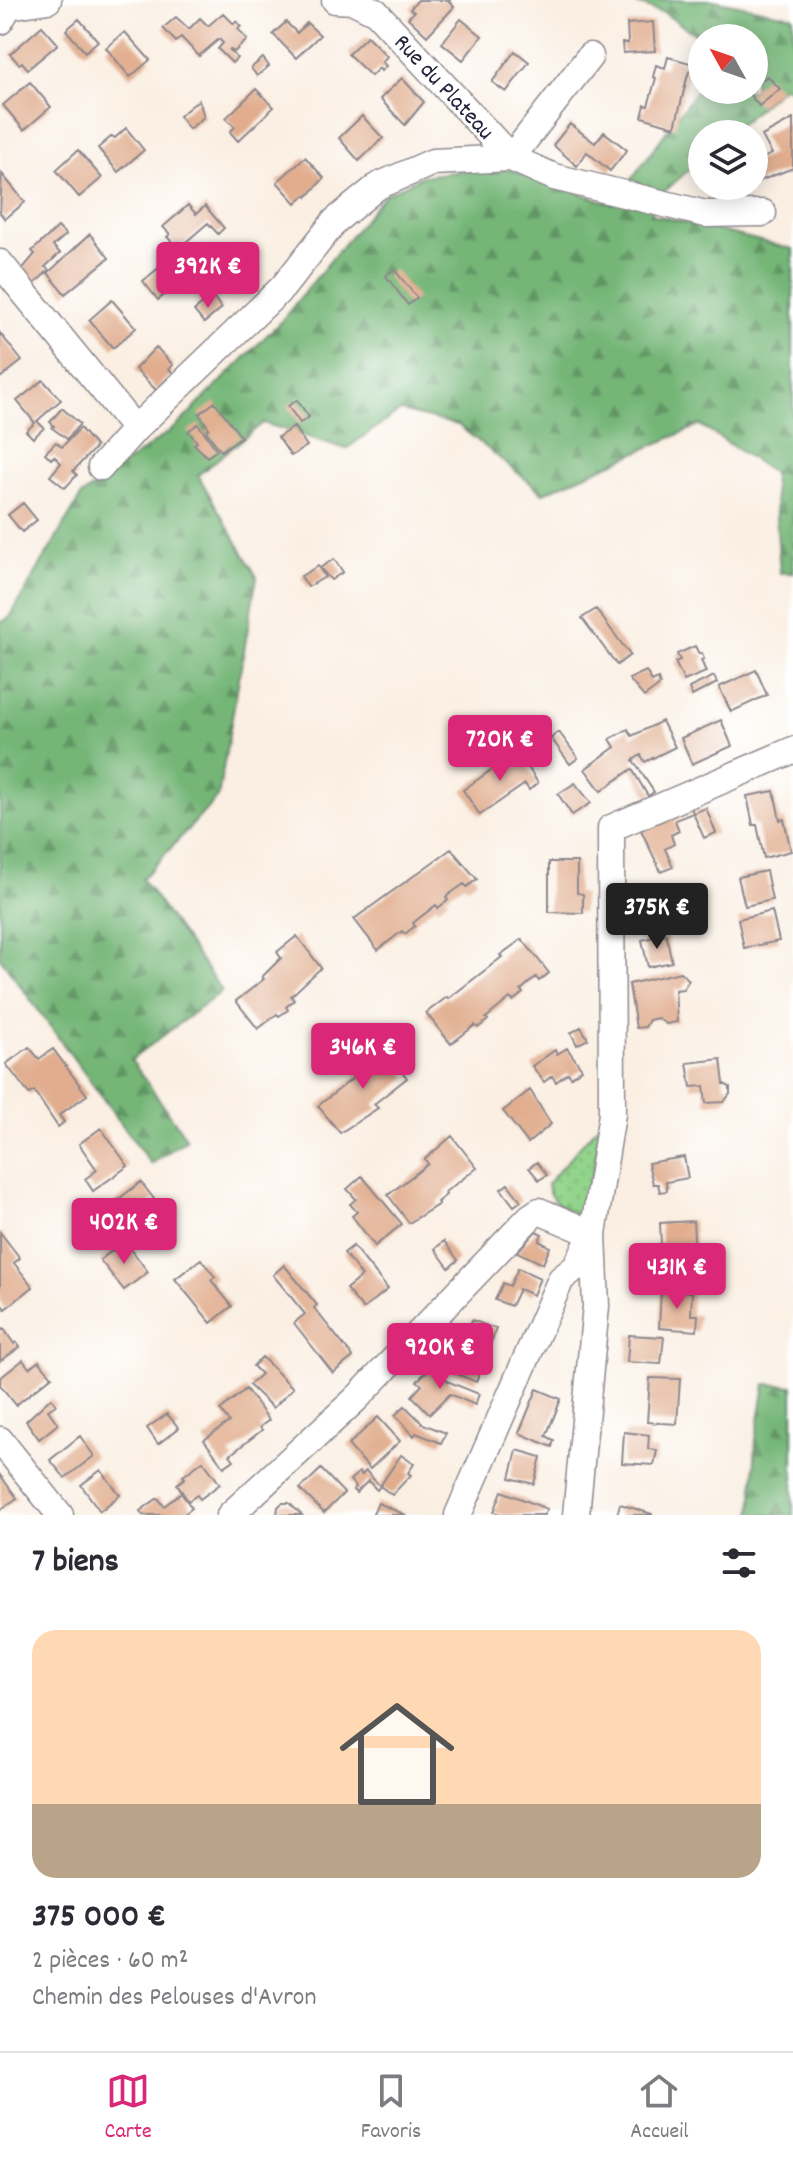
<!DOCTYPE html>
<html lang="fr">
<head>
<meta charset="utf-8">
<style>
  :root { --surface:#fff; --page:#f7f7f7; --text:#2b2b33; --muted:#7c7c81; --line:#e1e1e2; --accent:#db2777 }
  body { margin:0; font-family:Dekko,sans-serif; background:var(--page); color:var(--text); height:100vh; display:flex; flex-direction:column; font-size:30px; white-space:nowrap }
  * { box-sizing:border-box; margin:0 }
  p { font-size:26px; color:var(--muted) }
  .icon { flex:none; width:44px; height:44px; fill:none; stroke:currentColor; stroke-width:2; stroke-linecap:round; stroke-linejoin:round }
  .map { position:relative; height:1515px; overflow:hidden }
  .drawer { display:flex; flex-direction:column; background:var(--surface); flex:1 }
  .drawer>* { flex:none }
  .needle { width:52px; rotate:310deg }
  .buttons { position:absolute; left:688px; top:24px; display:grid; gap:16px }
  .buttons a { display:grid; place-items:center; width:80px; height:80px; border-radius:50%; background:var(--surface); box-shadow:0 4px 20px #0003; font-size:40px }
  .price { position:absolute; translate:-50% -68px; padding:0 18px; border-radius:8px; background:var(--accent); color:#fff; font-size:26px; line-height:52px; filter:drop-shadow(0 2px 4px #0008) }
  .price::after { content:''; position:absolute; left:50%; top:48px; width:24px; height:18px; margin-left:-12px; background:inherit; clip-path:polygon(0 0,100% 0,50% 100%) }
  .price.current { background:#222; color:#fff }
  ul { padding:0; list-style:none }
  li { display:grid; align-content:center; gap:16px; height:424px; padding:0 32px }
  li+li { border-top:2px solid var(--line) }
  li span { display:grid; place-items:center; height:248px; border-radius:24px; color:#555 }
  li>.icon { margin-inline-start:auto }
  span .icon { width:144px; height:144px; fill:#fffc; stroke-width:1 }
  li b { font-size:34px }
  h2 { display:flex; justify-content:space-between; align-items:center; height:96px; padding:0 32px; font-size:34px }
  .tab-bar { display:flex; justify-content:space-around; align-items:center; height:112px; border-top:2px solid var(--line); background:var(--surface); font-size:22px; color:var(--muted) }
  .tab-bar a { display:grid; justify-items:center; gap:4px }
  .tab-bar .current { color:var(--accent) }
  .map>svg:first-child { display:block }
  .grass { fill:url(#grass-dots); stroke:#5a7b63; stroke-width:2 }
  .forest { fill:url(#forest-firs); stroke:#4c6c59; stroke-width:2 }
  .building { fill:#e1ad8e }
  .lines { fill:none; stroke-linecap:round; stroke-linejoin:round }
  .minor-casing { stroke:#8e888e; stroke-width:29 }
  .minor { stroke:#fff; stroke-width:26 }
  .labels { text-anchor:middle; stroke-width:6; stroke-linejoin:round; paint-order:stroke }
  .street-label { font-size:24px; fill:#22223b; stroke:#fff }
</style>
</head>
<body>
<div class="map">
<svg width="793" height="1515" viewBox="0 0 793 1515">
  <defs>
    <pattern id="grass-dots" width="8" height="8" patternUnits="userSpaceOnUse" patternTransform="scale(2)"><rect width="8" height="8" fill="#92d48b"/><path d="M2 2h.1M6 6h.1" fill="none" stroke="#7eb679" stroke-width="1.8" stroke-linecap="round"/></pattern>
    <pattern id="forest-firs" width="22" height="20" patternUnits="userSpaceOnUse" patternTransform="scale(2)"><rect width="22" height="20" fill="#75b677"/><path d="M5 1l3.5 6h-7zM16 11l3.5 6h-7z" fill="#609463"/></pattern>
  </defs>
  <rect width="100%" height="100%" fill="#fff"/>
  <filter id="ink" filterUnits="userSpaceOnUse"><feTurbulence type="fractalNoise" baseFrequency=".0125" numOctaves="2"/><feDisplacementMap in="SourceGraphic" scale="16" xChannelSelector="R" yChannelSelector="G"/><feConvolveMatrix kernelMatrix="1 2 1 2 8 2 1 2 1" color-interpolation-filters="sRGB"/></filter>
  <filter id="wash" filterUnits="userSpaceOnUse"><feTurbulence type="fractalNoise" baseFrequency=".006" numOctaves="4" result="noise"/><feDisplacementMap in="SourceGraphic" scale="32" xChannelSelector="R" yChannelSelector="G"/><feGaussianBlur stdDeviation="1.8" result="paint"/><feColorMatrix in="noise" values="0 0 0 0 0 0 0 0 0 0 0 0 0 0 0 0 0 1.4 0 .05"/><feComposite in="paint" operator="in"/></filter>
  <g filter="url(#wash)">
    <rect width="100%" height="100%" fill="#faefe2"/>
    <!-- grass -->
    <path class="grass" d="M603 1120 585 1212 579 1214C564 1210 548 1200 547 1184Z"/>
    <!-- forest -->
    <path class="forest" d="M571 0H713L793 16V88L782 87 729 134H702V158L665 191 651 214 793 249V573H780L773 473 700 425 543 493 458 425 400 411 346 449 263 423 198 475 257 577 218 797 142 879 222 991 131 1060 187 1139 151 1164 0 958V623L10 617 81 496 177 426 282 320 384 195 422 176 498 166 613 204 702 83V90H754V38L702 39 664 13 634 3Z
      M765 1384 793 1386V1515H752L756 1438Z"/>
    <g id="blocks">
      <!-- building -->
      <path class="building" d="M418 0H450L449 2 454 7 427 36 408 18 414 12 410 9Z
        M223 13 234 24 236 21 241 26 238 29 247 40 234 52 229 49 237 58 232 63 218 49 223 43 219 39 199 56 181 37 176 42 163 28 176 17 189 29 200 18 208 26Z
        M79 19 98 41 85 52 66 30Z
        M461 19 482 36 463 60 442 43Z
        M286 22 297 33 307 23 320 35 296 58 273 34Z
        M653 22 655 51 623 53 622 43H628L627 24Z
        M42 26 58 44 28 69 22 62 19 64 10 54Z
        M125 32 150 60 130 77 106 48Z
        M367 36 387 56 382 62 386 66 381 71 379 68 371 76 348 54Z
        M515 51 529 62 506 92 492 82Z
        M668 57 694 64 688 74 675 127 642 117 645 105 648 106 656 78 653 77 656 65 665 68Z
        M263 58 269 66 257 76 251 68Z
        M767 76 780 89 759 106 748 92 754 90V87Z
        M402 78 424 102 405 125 380 99Z
        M30 82 51 107 24 130 3 105Z
        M256 89 274 107 238 141 230 132 235 127 226 118Z
        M199 100 204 117 189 129 179 116Z
        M362 116 383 138 359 161 339 138Z
        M793 119V168L757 182 754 178V162L772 154 762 136Z
        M570 124 595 143 604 132 627 150 610 171 587 152 577 166 553 145Z
        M126 128 144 150 118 172 98 148 112 136 115 138Z
        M78 150 102 178 79 197 56 170Z
        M305 157 324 178 307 197 305 195 296 203 277 182Z
        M2 174 25 202 5 219 0 213Z
        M188 205 196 214 205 206 224 228 218 234 208 223 179 248 167 237 170 234 163 227Z
        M58 227 66 235 53 246 60 253 45 267 49 270 31 287 19 273 35 254 32 251Z
        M90 234 109 258 65 294 48 273Z
        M243 251 260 270 235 292 218 271Z
        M161 266 176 285 158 300 143 281Z
        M394 269 417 298 408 305 386 276Z
        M212 296 222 308 204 323 194 311Z
        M112 300 136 328 113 348 89 320Z
        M0 333 22 361 0 378Z
        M156 347 173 365 169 369 173 373 156 390 135 369Z
        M43 380 61 400 37 421 44 428 33 438 26 431 35 423 17 401Z
        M297 400 309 417 300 423 288 406Z
        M215 402 241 437 221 451 206 431 209 428 199 414Z
        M62 408 80 424 67 439 52 428 54 426 50 422Z
        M198 424 217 450 207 457 194 444 197 442 188 431Z
        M294 427 307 446 291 456 278 437Z
        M80 428 96 447 73 471 77 475 65 488 50 476 61 463 54 456 51 459 45 453 56 442 62 447Z
        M23 503 37 520 22 532 8 515Z
        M334 559 343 572 331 580 320 568Z
        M318 566 325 577 308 587 301 576Z
        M596 609 630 655 617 665 582 618Z
        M695 646 699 654 702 653 704 659 701 660 706 672 684 681 675 662 680 660 677 654Z
        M756 670 767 695 731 712 719 687Z
        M646 671 652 682 658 679 660 685 644 697 629 679Z
        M714 676 717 683 692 696 689 688Z
        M721 720 732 746 692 764 681 738Z
        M662 721 675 747 645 762 641 755 633 760 654 792 648 796 632 769 601 791 585 769 615 747 610 739 628 729 632 736Z
        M559 732 578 758 570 764 551 738Z
        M518 751 538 783 529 790 525 784 480 815 463 790Z
        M575 783 591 803 572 815 558 794Z
        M774 791 780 820 784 819 791 851 764 858 757 825H753L747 796Z
        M690 804 693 813 675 820 679 831 671 835 674 844 665 849 673 867 661 872 641 830 664 820 662 816Z
        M706 808 716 833 704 838 693 813Z
        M451 849 477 879 467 887 464 884 451 893 446 897 448 900 438 908 436 905 413 923 415 926 405 934 402 931 378 950 354 919Z
        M549 862H577V893L583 894V913L549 912Z
        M766 871 772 900 745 906 738 877Z
        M666 894 672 925 645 930 638 899Z
        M772 911 779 941 744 948 738 919Z
        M666 934 672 962 648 967 642 940Z
        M297 936 321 968 291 996 294 1000 286 1007 288 1010 279 1016 277 1014 258 1029 236 1001 264 979 262 977 281 958 277 952Z
        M522 939 549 973 539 981 536 977 521 990 523 993 513 1001 510 998 486 1018 488 1020 478 1028 475 1025 451 1044 426 1013 447 997 448 999 502 957 500 955Z
        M680 972 689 980 683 989 675 990 677 1022 666 1024 658 1018 649 1020 645 1027 636 1028 629 984Z
        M581 1027 588 1039 577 1045 571 1033Z
        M29 1047 39 1059 53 1049 87 1095 59 1115 64 1122 58 1127 34 1091 29 1094 6 1064Z
        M383 1047 407 1078 374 1104 378 1108 340 1133 318 1106 357 1075 355 1073 365 1065 363 1062Z
        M567 1048 582 1069 571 1077 568 1073 556 1082 552 1076 544 1082 532 1066 555 1050 557 1054Z
        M721 1059 724 1084 730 1087V1094L724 1102 706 1103 704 1086 691 1087 687 1063Z
        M530 1090 551 1124 528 1143 503 1111Z
        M101 1128 128 1166 93 1191 85 1179 97 1170 79 1144Z
        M452 1136 477 1168 445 1192 446 1195 437 1202 439 1204 409 1223 388 1195 428 1164 425 1159Z
        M684 1157 688 1178 666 1182 667 1191 660 1192 658 1184H653L648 1163Z
        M537 1162 547 1175 539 1180 529 1168Z
        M362 1176 402 1224 375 1246 352 1216 357 1212 350 1204 356 1199 347 1189Z
        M141 1182 154 1199 140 1210 143 1214 133 1221 129 1216 95 1242 82 1227Z
        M508 1184 521 1201 514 1206 501 1189Z
        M693 1221 696 1270 676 1272 675 1256 656 1257 655 1245 661 1244 660 1223Z
        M536 1231 542 1234 539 1241 550 1247 543 1264 517 1252Z
        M0 1232 20 1258 14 1263 33 1287 5 1309 0 1302Z
        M125 1241 148 1272 124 1290 100 1260Z
        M444 1241 458 1260 449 1268 435 1249Z
        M353 1246 388 1289 363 1309 346 1289 362 1276 344 1253Z
        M201 1259 215 1277 211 1280 232 1306 211 1323 175 1279Z
        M284 1265 317 1305 314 1308 353 1357 333 1373 294 1323 305 1314 273 1275Z
        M518 1268 540 1278 533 1295 519 1289 511 1306 495 1300 503 1283 510 1286Z
        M661 1290 692 1292 691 1315H698L697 1331 659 1328Z
        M472 1320 496 1329 476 1382 452 1372Z
        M4 1329 14 1344 16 1342 20 1347 0 1361V1332Z
        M629 1335 664 1337 661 1364 627 1362Z
        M262 1357 293 1388 273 1408 249 1385 261 1374 253 1366Z
        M23 1360 29 1368 39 1361 52 1376 16 1405 0 1385V1378Z
        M433 1365 449 1382 479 1394 475 1405 450 1394 430 1414 412 1396 422 1385 417 1381Z
        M650 1378 680 1379 677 1424 647 1422Z
        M246 1389 269 1420 260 1427 262 1430 230 1455 234 1460 224 1467 204 1440 229 1422 220 1410Z
        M537 1389 561 1399 546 1436 554 1440 552 1447 519 1433Z
        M51 1398 56 1405 48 1410 58 1424 39 1439 26 1421Z
        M405 1406 423 1424 446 1433 441 1443 416 1433 414 1436 395 1415Z
        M167 1414 179 1428 158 1444 147 1428Z
        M378 1417 400 1441 370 1469 348 1445Z
        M624 1432 649 1435 648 1449 657 1450 654 1465 622 1463Z
        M80 1436 94 1456 65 1478 50 1460Z
        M517 1450 541 1457 534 1484 510 1478Z
        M401 1455 414 1464 408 1473 411 1475 392 1495 380 1486Z
        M203 1461 220 1484 200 1499 197 1495 188 1501 177 1484 185 1478 183 1476Z
        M321 1469 344 1493 324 1513 300 1489Z
        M101 1470 120 1495 100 1511 81 1485Z
        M366 1471 380 1486 377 1490 368 1481 356 1493 353 1490 356 1487 350 1480 359 1472 362 1475Z
        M0 1475 17 1498 0 1510Z
        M502 1491 547 1509 544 1515H502L494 1512Z
        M181 1493 192 1508 183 1515H143L140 1511 158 1498 164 1506Z
        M282 1503H289L302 1515H277L278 1507Z
        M378 1503 406 1515H372Z
        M620 1504 652 1514V1515H617Z"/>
    </g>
  </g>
  <g filter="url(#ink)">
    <use href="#blocks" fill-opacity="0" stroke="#8e888e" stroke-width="2"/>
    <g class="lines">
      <!-- minor casing -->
      <g class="minor-casing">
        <path id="minor" d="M335 0 354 1 376 12 511 158 590 56
          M0 21 9 6 48 0
          M0 263 135 429
          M101 467 135 429 283 287 335 221 378 186 433 162 511 158 554 177 706 214 763 213
          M0 1440 60 1515
          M230 1515 357 1398 530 1217 539 1211 593 1234
          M458 1515 561 1279 576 1267 591 1237
          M576 1515 596 1306 593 1234 612 1114 611 828 793 750"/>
      </g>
      <!-- minor -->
      <use href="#minor" class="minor"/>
    </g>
  </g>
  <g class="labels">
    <!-- street labels -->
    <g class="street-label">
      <text transform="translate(445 86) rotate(47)" y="8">Rue du Plateau</text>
    </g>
  </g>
</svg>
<div class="buttons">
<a><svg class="needle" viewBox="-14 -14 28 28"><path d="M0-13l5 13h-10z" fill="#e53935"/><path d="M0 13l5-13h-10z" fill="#7c7c81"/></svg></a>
<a><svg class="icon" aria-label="layers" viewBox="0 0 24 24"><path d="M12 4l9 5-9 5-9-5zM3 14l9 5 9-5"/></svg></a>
</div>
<b class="price" style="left:208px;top:310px">392K €</b>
<b class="price" style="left:500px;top:783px">720K €</b>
<b class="price current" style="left:657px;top:951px">375K €</b>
<b class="price" style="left:363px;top:1091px">346K €</b>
<b class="price" style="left:124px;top:1266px">402K €</b>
<b class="price" style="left:677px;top:1311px">431K €</b>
<b class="price" style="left:440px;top:1391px">920K €</b>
</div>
<section class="drawer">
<h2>7 biens<svg class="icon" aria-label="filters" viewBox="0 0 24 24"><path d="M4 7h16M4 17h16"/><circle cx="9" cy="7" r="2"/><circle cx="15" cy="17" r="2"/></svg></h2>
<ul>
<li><span style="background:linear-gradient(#ffd9b3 70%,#b9a48a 0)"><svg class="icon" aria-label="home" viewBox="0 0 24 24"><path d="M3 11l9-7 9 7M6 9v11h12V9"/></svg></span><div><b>375 000 €</b><p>2 pièces · 60 m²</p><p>Chemin des Pelouses d'Avron</p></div></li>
</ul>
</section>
<nav class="tab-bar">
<a class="current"><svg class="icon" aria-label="map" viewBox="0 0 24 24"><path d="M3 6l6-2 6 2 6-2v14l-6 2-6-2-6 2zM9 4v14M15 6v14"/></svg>Carte</a>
<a><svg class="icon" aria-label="saved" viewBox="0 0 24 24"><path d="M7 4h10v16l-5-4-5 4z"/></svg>Favoris</a>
<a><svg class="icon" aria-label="home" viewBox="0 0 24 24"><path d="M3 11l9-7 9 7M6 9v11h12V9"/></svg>Accueil</a>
</nav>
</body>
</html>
